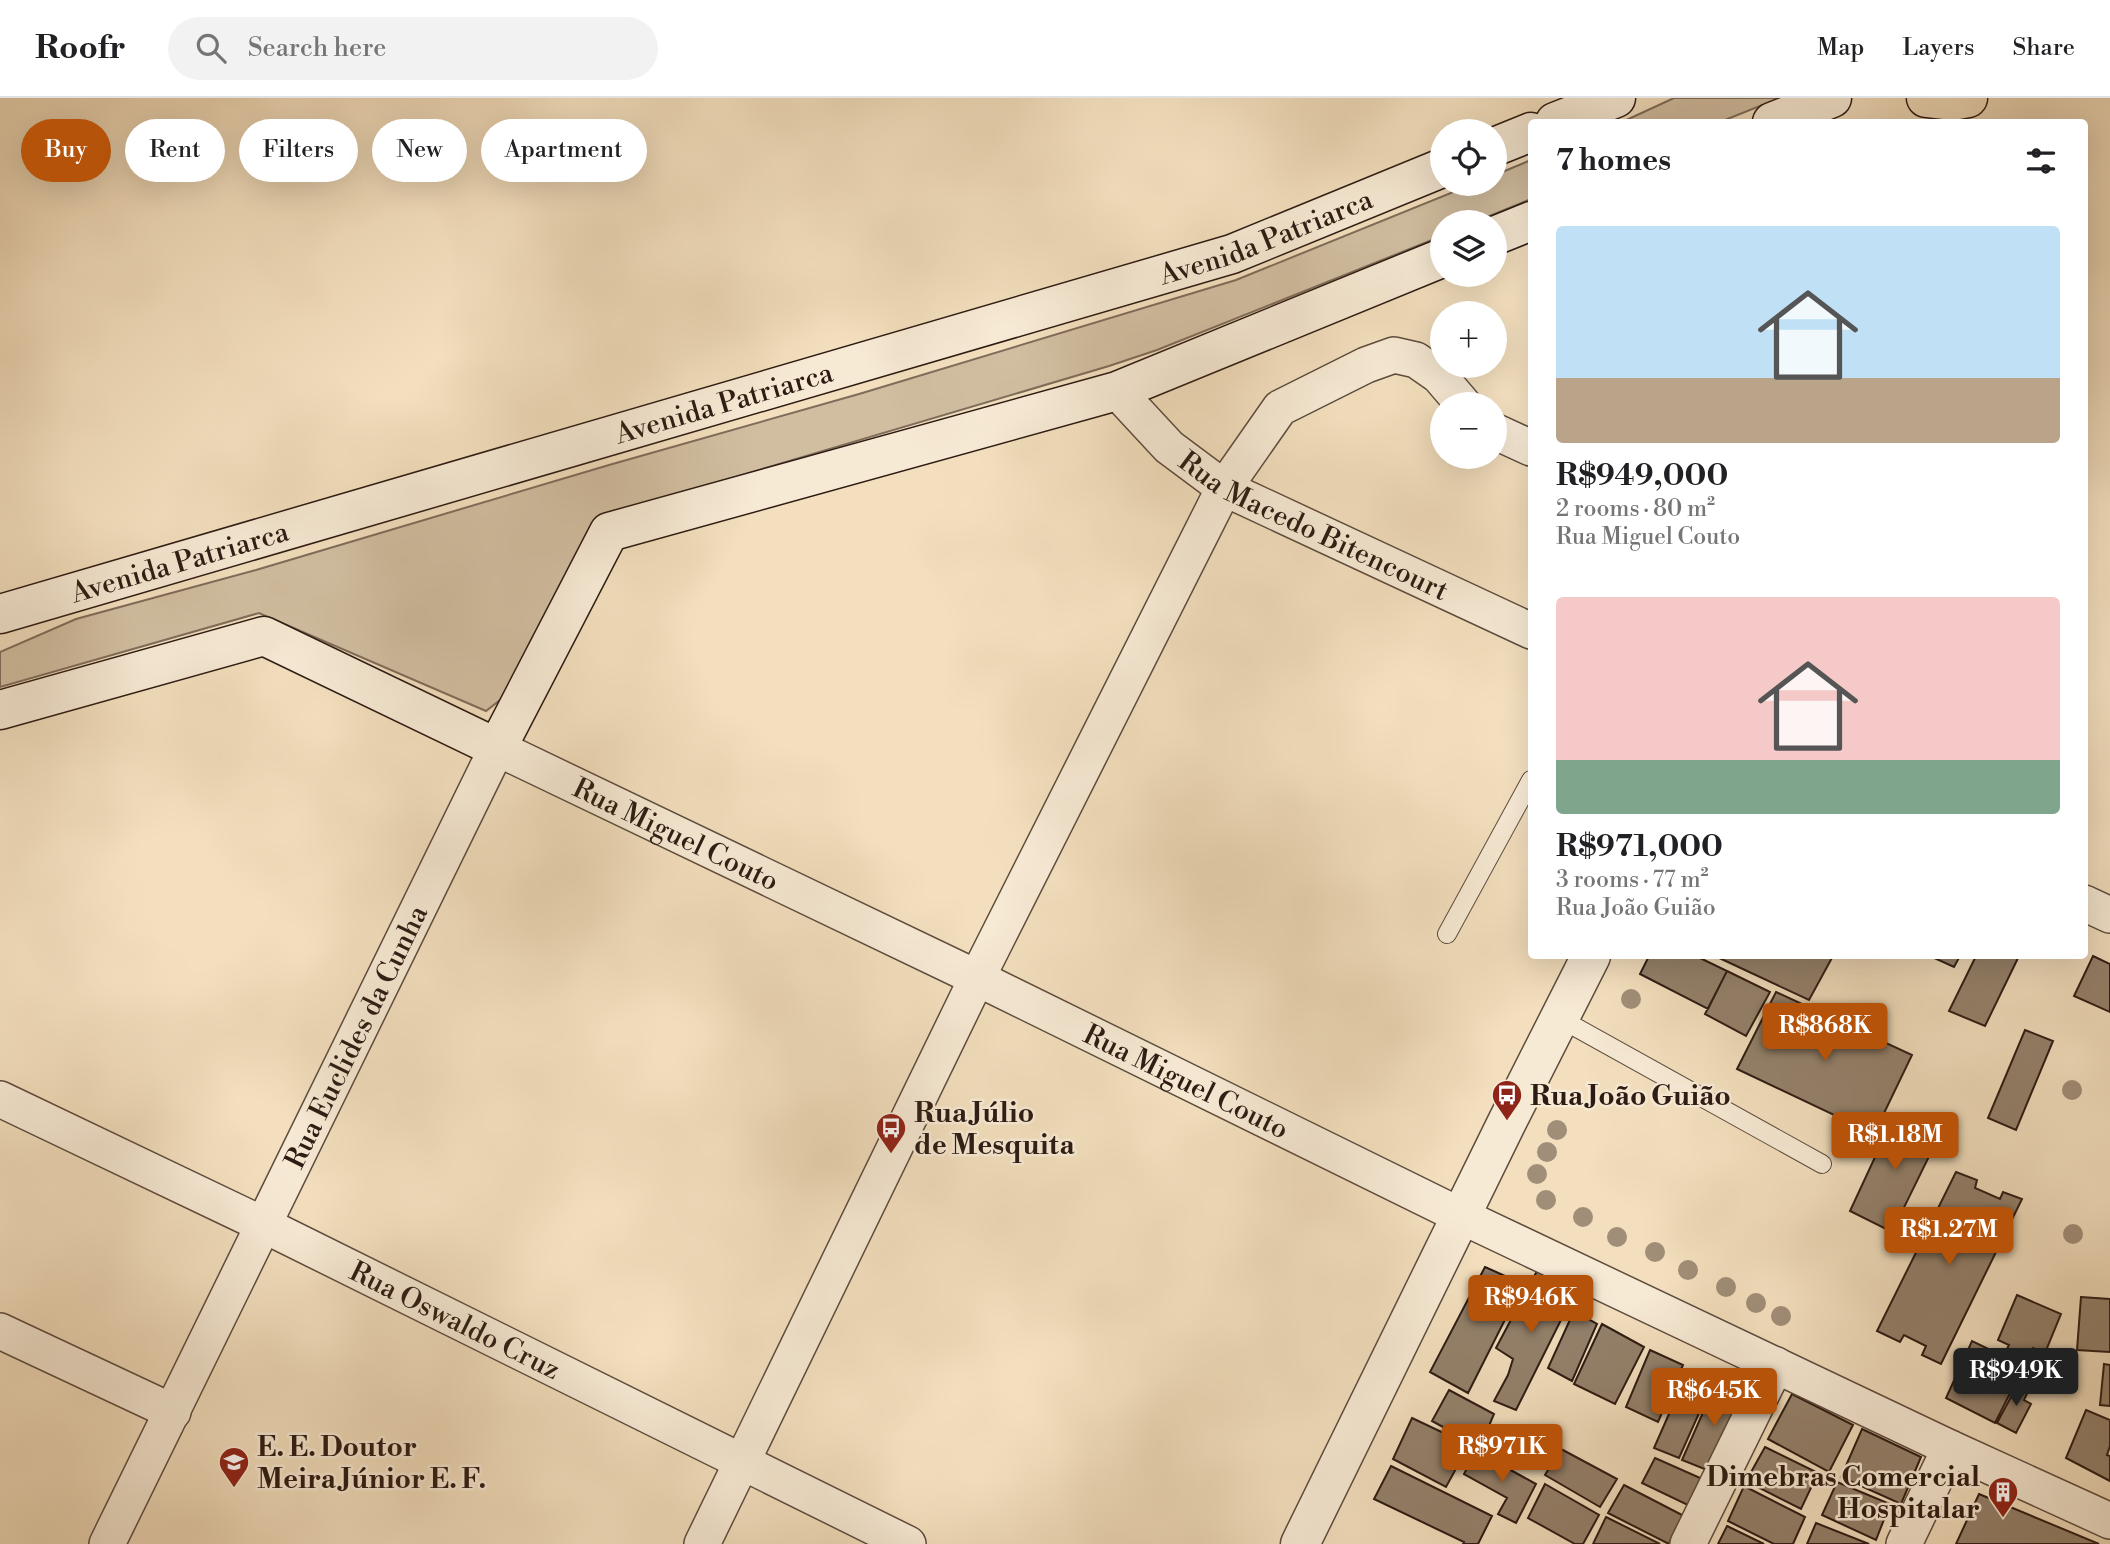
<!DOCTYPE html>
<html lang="en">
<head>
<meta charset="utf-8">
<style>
  :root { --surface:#fff; --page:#f2f2f2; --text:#202124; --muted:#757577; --line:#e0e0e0; --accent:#b45309 }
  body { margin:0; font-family:"Libre Bodoni",serif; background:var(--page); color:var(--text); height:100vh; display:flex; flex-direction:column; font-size:26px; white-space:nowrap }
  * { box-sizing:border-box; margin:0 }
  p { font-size:23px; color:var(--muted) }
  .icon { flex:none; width:38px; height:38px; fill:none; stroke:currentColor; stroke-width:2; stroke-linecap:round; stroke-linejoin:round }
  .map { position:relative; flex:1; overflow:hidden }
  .sheet { position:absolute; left:1528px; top:21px; width:560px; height:840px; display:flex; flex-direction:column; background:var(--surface); border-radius:7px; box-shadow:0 7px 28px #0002 }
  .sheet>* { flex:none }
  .hud { position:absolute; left:21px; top:21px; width:665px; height:63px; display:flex; gap:14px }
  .buttons { position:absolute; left:1430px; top:21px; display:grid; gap:14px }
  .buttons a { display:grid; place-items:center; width:77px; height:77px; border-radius:50%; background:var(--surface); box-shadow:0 7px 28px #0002; font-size:35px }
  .price { position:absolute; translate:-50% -60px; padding:0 16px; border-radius:7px; background:var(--accent); color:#fff; font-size:23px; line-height:46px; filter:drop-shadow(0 2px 4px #0008) }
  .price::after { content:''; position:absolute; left:50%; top:42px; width:21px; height:16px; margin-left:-10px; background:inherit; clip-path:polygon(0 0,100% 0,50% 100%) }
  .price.active { background:#222; color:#fff }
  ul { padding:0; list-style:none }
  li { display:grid; align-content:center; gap:14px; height:371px; padding:0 28px }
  li span { display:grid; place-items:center; height:217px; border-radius:7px; color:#555 }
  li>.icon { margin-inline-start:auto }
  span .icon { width:126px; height:126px; fill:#fffc; stroke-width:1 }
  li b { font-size:30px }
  h2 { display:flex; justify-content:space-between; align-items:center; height:84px; padding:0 28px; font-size:30px }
  .chip { padding:0 24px; border-radius:32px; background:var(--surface); box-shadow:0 7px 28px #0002; font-size:24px; line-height:63px }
  .chip.active { background:var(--accent); color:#fff }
  header { display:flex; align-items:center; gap:42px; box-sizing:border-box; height:98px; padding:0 35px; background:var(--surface); border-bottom:2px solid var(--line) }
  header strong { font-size:33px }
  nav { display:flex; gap:38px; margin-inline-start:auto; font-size:24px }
  .search { width:490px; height:63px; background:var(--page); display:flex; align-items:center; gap:18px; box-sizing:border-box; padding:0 24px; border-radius:38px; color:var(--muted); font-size:26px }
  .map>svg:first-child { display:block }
  .green { fill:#d1bea1; stroke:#7f6c5a; stroke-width:2 }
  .building { fill:#94816c; stroke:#2d1b13; stroke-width:2 }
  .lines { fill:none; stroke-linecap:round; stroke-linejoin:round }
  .service-casing { stroke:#5e4c3e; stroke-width:20 }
  .minor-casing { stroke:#5e4c3e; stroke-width:38 }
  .tertiary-casing { stroke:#5e4c3e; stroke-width:41 }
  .secondary-casing { stroke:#2d1b13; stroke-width:41 }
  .primary-casing { stroke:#2d1b13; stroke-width:41 }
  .service { stroke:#f7ead5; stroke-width:18 }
  .minor { stroke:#f7ead5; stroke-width:35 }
  .tertiary { stroke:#f7ead5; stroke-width:38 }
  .secondary { stroke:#f7ead5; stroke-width:38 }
  .primary { stroke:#f3dfbe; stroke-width:38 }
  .tree { fill:#a18e78 }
  .labels { text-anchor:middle; stroke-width:5; stroke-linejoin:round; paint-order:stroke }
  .street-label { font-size:28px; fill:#2d1b13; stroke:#f7ead5 }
  .poi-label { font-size:28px; font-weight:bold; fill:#2d1b13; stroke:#f7ead5; text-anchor:start }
</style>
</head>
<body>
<header>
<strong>Roofr</strong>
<div class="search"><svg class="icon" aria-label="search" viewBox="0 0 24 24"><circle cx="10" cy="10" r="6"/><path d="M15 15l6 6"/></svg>Search here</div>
<nav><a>Map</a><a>Layers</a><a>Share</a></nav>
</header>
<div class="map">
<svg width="2110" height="1446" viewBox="0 0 2110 1446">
  <rect width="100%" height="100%" fill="#f3dfbe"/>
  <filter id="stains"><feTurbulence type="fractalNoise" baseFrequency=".00286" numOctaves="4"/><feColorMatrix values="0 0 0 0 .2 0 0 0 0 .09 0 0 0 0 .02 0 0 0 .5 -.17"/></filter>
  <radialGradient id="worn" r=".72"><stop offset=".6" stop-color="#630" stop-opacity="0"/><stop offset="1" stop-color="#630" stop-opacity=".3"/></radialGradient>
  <!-- green -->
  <path class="green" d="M1674 0H1780L1720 24H1622Z
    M1531 62V101L1475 124H1442V138L1157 252 1109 268 597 420 509 595 486 613 259 515 0 589V554L76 521 256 472 609 367 859 296 1236 182 1473 86H1494L1495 77Z"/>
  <!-- building -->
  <path class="building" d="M1649 858H1696L1727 873 1708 911 1640 876Z
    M1715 858H1833L1809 902Z
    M1930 858H1960L1954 869Z
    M1976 858H2019L1985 928 1949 913Z
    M2093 858 2110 866V914L2074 898Z
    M1727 873 1770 894 1746 938 1705 916Z
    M1776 894 1912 957 1874 1036 1737 971Z
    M2025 932 2053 943 2016 1032 1988 1020Z
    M1895 1016 1940 1036 1892 1134 1850 1113Z
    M1956 1074 1977 1082 1975 1090 2000 1101 2003 1094 2022 1101 1941 1266 1922 1257 1926 1248 1904 1237 1900 1244 1877 1233Z
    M1485 1169 1523 1186 1468 1295 1430 1274Z
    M1537 1173 1575 1194 1516 1312 1494 1303 1508 1277 1513 1261 1496 1250Z
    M2017 1197 2061 1216 2045 1255 2033 1250 1995 1325 1946 1300 1972 1243 2003 1258 2009 1247 1998 1242Z
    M2081 1199 2110 1201V1254L2077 1252Z
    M1574 1213 1597 1226 1572 1283 1548 1270Z
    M1602 1226 1644 1249 1615 1306 1574 1286Z
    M1650 1252 1683 1267 1658 1324 1626 1309Z
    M2104 1266 2110 1267V1308L2100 1307Z
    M1687 1275 1713 1284 1679 1360 1654 1350Z
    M2020 1282 2031 1287 2024 1302 2031 1306 2016 1335 1997 1325Z
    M1716 1285 1745 1298 1712 1374 1682 1362Z
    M1449 1292 1494 1316 1480 1349 1432 1323Z
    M1792 1296 1853 1327 1829 1374 1768 1341Z
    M2086 1312 2110 1322V1348L2107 1357 2110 1358V1383L2066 1360Z
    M1412 1320 1469 1347 1446 1389 1393 1361Z
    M1862 1331 1921 1359 1901 1406 1841 1379Z
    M1765 1349 1818 1375 1801 1411 1746 1383Z
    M1561 1351 1617 1381 1600 1409 1545 1377Z
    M1476 1353 1536 1386 1516 1425 1498 1416 1507 1400 1464 1376Z
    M1655 1360 1707 1383 1694 1410 1642 1385Z
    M1391 1368 1492 1418 1478 1446H1463L1464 1444 1374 1401Z
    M1837 1384 1890 1406 1876 1442 1822 1417Z
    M1545 1386 1599 1417 1583 1446H1575L1528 1420Z
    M1624 1387 1684 1418 1669 1446 1608 1415Z
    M1744 1388 1805 1419 1793 1446H1774L1728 1423Z
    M1979 1396 2099 1446H1956Z
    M1606 1419 1660 1446H1593Z
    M1816 1425 1869 1446H1807Z
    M1727 1428 1764 1446H1718Z"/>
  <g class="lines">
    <!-- service casing -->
    <g class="service-casing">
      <path id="service" d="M1447 836 1531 682
        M1559 920 1822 1066"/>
    </g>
    <!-- minor casing -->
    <g class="minor-casing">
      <g id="minor">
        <path id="s1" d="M1117 293 1169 349 1224 390 1531 533"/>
        <path d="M1494 333 1531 350"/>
        <path d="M2084 805 2110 817"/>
        <path id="s2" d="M0 1001 264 1127 908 1446"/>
        <path d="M0 1233 173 1314"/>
        <path id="s3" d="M107 1446 497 650 977 880 1461 1118 1950 1350 2110 1423"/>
        <path d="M702 1446 977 880 1224 390 1280 310 1366 267 1394 257 1416 262 1439 278 1463 306"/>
        <path d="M1688 1446 1776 1267"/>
        <path d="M1904 1446 1950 1350"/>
      </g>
    </g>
    <!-- tertiary casing -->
    <g class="tertiary-casing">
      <path id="tertiary" d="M1300 1446 1507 1024 1591 858"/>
    </g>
    <!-- secondary casing -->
    <g class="secondary-casing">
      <g id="secondary">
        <path d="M1555 24 1616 0"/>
        <path d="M1772 24 1832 0"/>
        <path d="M1494 49 1531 34"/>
        <path d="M1494 138 1531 123"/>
        <path id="s4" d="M0 516 1232 156 1442 70"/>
        <path d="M0 612 264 538 497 650 609 434 1117 293 1442 160"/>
      </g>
    </g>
    <!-- primary casing -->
    <g class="primary-casing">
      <path id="primary" d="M1926 0 1952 3 1968 0"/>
    </g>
    <!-- service -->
    <use href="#service" class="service"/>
    <!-- minor -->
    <use href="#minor" class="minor"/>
    <!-- tertiary -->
    <use href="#tertiary" class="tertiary"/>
    <!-- secondary -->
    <use href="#secondary" class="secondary"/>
    <!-- primary -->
    <use href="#primary" class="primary"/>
  </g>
  <!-- trees -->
  <g class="tree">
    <circle cx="1631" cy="901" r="10"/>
    <circle cx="2072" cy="992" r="10"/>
    <circle cx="1557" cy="1032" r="10"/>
    <circle cx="1547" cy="1054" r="10"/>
    <circle cx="1537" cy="1076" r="10"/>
    <circle cx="1546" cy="1102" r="10"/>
    <circle cx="1583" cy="1119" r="10"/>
    <circle cx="2073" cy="1136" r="10"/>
    <circle cx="1617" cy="1139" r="10"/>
    <circle cx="1655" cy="1154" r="10"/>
    <circle cx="1688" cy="1172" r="10"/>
    <circle cx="1726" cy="1189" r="10"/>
    <circle cx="1756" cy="1205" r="10"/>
    <circle cx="1781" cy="1218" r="10"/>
  </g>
  <!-- icons -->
  <defs>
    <g id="bus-pin" transform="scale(1.575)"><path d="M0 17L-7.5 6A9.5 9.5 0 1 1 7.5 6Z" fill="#8f2418" stroke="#f7ead5"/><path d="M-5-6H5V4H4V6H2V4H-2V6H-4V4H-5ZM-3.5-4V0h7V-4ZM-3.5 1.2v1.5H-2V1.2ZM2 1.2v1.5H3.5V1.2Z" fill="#fff"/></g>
    <g id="school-pin" transform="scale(1.575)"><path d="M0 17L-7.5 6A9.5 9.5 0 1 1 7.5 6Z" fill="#8f2418" stroke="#f7ead5"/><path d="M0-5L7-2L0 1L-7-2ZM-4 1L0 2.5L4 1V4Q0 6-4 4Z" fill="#fff"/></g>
    <g id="building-pin" transform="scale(1.575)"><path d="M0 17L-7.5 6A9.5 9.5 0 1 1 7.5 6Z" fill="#8f2418" stroke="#f7ead5"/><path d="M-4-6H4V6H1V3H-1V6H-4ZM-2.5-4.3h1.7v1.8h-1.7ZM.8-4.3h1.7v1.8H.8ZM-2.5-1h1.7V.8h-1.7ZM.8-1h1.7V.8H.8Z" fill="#fff"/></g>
  </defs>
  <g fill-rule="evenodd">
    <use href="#bus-pin" x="1507" y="997"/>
    <use href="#bus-pin" x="891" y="1030"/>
    <use href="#school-pin" x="234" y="1364"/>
    <use href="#building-pin" x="2003" y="1394"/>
  </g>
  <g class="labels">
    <!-- street labels -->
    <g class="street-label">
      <text dy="10" stroke="none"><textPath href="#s4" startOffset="1321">Avenida Patriarca</textPath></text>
      <text dy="10" stroke="none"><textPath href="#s4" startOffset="754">Avenida Patriarca</textPath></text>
      <text dy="10" stroke="none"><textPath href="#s1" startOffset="242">Rua Macedo Bitencourt</textPath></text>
      <text dy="10" stroke="none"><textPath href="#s4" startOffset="187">Avenida Patriarca</textPath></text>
      <text dy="10" stroke="none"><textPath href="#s3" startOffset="1085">Rua Miguel Couto</textPath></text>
      <text dy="10" stroke="none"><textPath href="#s3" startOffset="565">Rua Euclides da Cunha</textPath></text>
      <text dy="10" stroke="none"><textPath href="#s3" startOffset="1652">Rua Miguel Couto</textPath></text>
      <text dy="10" stroke="none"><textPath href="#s2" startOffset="506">Rua Oswaldo Cruz</textPath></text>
    </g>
    <!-- poi labels -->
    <g class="poi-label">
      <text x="1530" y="1007">Rua João Guião</text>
      <text x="914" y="1024">Rua Júlio<tspan x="914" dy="32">de Mesquita</tspan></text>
      <text x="257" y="1358">E. E. Doutor<tspan x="257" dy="32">Meira Júnior E. F.</tspan></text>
      <text x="1980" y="1388" text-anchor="end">Dimebras Comercial<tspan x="1980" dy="32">Hospitalar</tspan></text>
    </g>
  </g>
  <rect width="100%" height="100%" filter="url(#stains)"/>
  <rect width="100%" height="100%" fill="url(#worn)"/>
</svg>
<div class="buttons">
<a><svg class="icon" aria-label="locate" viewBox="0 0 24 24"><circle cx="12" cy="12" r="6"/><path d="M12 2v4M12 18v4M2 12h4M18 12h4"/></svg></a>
<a><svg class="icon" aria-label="layers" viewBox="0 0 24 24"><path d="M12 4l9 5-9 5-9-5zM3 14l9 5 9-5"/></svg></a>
<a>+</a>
<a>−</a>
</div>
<b class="price" style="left:1825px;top:965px">R$868K</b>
<b class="price" style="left:1895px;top:1074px">R$1.18M</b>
<b class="price" style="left:1949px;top:1169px">R$1.27M</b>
<b class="price" style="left:1531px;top:1237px">R$946K</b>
<b class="price active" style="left:2016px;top:1310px">R$949K</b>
<b class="price" style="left:1714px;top:1330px">R$645K</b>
<b class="price" style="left:1502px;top:1386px">R$971K</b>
<div class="hud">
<a class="chip active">Buy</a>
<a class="chip">Rent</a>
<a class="chip">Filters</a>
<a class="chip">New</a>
<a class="chip">Apartment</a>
</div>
<section class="sheet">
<h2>7 homes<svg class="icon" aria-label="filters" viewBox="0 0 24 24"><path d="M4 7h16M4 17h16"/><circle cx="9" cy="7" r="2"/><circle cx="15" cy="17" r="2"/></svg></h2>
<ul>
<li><span style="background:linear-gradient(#bfe0f5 70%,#b9a48a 0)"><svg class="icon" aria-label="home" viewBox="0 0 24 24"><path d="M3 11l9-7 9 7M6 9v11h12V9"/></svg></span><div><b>R$949,000</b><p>2 rooms · 80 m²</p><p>Rua Miguel Couto</p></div></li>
<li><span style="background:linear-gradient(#f6c9c9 75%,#7fa58c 0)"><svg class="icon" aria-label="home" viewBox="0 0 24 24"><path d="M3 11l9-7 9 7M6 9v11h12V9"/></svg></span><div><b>R$971,000</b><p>3 rooms · 77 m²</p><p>Rua João Guião</p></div></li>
</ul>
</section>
</div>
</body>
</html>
